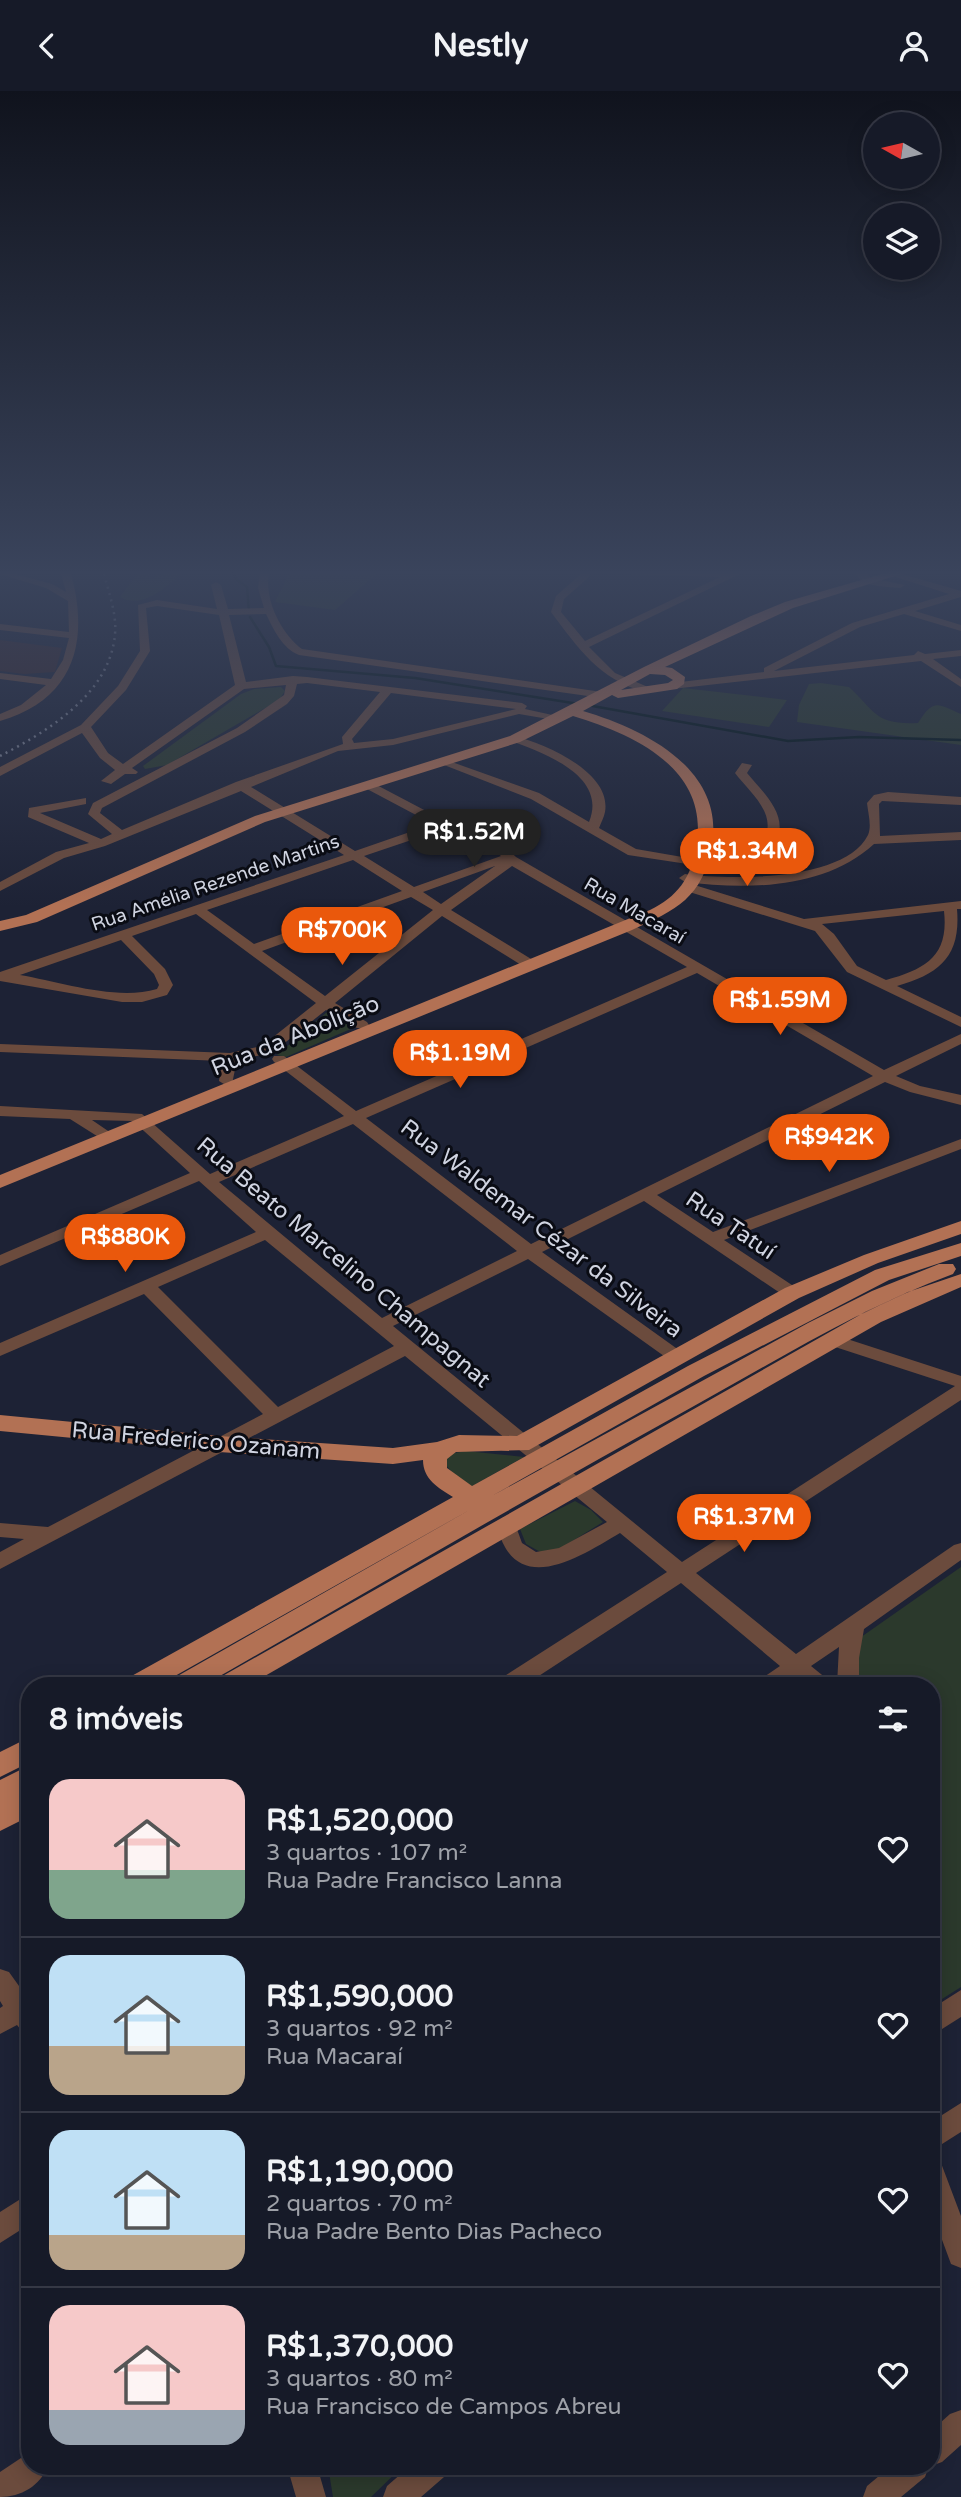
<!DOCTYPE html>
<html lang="pt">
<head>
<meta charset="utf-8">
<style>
  :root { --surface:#161a28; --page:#1f2330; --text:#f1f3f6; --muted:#9ea1a8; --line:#353845; --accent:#ea580c }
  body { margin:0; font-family:"Varela Round",sans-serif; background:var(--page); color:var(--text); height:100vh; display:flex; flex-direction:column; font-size:26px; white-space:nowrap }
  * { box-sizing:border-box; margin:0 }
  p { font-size:23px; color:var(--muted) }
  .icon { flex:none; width:38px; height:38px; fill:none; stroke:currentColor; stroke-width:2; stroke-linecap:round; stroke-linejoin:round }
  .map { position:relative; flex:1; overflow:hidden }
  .details { position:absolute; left:21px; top:1586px; width:919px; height:798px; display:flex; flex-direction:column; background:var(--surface); border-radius:28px; box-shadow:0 4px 18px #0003,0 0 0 2px var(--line) }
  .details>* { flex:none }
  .needle { width:46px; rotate:278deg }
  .buttons { position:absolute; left:863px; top:21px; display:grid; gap:14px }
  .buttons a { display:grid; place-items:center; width:77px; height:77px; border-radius:50%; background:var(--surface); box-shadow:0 4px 18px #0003,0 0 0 2px var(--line); font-size:35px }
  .price { position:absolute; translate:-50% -60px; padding:0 16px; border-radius:24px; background:var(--accent); color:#fff; font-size:23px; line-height:46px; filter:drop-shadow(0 2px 4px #0008) }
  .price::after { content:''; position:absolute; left:50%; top:42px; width:21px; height:16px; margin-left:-10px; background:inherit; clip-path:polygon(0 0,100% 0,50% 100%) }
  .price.on { background:#222; color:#fff }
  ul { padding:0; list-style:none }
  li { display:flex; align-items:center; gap:21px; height:175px; padding:0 28px }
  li+li { border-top:2px solid var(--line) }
  li span { display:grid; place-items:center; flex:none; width:196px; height:140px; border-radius:21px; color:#555 }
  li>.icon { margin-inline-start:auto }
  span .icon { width:84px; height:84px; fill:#fffc; stroke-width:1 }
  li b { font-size:30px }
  h2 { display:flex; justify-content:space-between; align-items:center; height:84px; padding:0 28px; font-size:30px }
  header { display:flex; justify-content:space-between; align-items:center; height:91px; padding:0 28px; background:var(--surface); font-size:32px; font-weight:700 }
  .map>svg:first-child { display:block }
  .education { fill:#372429 }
  .green { fill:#2b392c }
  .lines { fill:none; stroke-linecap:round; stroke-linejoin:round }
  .stream { stroke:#001316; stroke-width:2.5 }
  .minor { fill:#6b4b3d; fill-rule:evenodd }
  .major { fill:#b27154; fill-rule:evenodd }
  .rail { stroke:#7c8090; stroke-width:2.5; stroke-dasharray:2 4.5; stroke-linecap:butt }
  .labels { text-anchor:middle; stroke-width:6; stroke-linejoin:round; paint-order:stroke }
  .far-street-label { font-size:19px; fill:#d0d4e1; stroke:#0a0c14 }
  .street-label { font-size:23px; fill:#d0d4e1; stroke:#0a0c14 }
</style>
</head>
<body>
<header><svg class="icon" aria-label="back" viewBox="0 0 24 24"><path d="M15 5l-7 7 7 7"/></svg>Nestly<svg class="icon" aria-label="person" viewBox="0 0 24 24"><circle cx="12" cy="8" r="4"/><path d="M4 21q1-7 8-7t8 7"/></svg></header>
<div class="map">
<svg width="961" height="2406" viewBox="0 0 961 2406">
  <rect width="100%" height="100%" fill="#1d2235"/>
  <!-- education -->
  <path class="education" d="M0 549 62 557 55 581 24 583 0 580Z"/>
  <!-- green -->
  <path class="green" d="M171 479 182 481C168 496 141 519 120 506L138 482 148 480 151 488Z
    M291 479H381L335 519 275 511Z
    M821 592 849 596C876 621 875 634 918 632 934 607 937 613 961 623V654L797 631 799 614 809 593Z
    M281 596 285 600 279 609 167 674 145 678 143 675 241 603 254 598Z
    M683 597 787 609 769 636 662 620Z
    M327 921 353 937 286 966 277 964Z
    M466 1360 524 1366 467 1398 443 1371 448 1363Z
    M575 1410 591 1419 603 1431 561 1457 544 1463 526 1453 520 1438Z
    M961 1476V1896L931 1915V1594H846L840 1578 854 1551Z
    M328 2375H403L371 2406H333Z"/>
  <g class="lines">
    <!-- stream -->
    <path class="stream" d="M231 479 237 489 247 496 249 521
      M250 526 269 556 276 575 415 587 579 613
      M587 614 788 650 859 646 961 649"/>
    <!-- minor -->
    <path class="minor" d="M0 479 52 493 66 501 60 479H70C90 548 76 608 0 630V623L21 614 46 594 0 588V582L51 588 63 569 69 547 0 539V533L69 541 68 510 46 497 0 483Z
      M260 479H270C262 505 281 543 302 558L602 601 607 604 602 607 299 564C282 557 274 539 266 523L229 524 246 591 293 585 307 586 522 612 527 615 525 618 566 627 560 630 519 623 393 654 338 660 251 696 355 760 433 733 367 698 365 695 371 691 447 731 488 740 516 766 884 979 961 943V953L896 985 920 995 961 1004V1014L910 1001 885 991 657 1104 713 1141 961 1048V1058L724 1149 798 1198 801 1202 798 1206H786L644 1110 542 1161 683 1262 686 1266 683 1270H671L528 1168 393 1235 682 1471 955 1295 826 1253 823 1249 826 1245H838L961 1285V1309L696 1482 796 1563 954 1454 961 1452V1469L864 1538 859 1567V1594H837L839 1556 811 1575 827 1588 830 1594H804L795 1587 785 1594H758L761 1588 780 1575 681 1492 525 1594H497L500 1588 667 1481 620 1442C578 1467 515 1508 497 1435L500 1430 507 1428 514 1430 522 1452 536 1461 559 1457 607 1431 405 1265 0 1478V1461L24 1448 0 1446V1432L48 1436 263 1323 144 1203 0 1265V1252L256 1141 199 1090 0 1175V1164L190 1082 133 1030 92 1029 114 1044 116 1047 108 1052 70 1028 0 1025V1015L142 1023 210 1083 344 1025 274 971 272 968 274 965H284L356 1020 687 876 512 775 451 819 536 871V877H526L442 825 335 912 367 931 369 934 367 937H357L326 919 272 962 237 969 232 993 227 995 219 990 222 970 0 961V953L230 962 262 955 316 912 196 823 132 845 165 878 173 894 167 904 142 911H122L0 890V881L344 764 241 700 105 755 64 767 0 800V791L56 761 89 752 28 726 29 717 86 707V713L40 722 101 748 112 743 88 723 93 712 237 637 284 604 286 594 244 598 132 677 138 681 136 683H125L111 693 101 690 115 679 100 667 82 642 0 685V676L81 634 118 595 140 560 138 514 157 509 217 518 211 494 216 491 221 494 228 518 264 517 258 497ZM157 515 219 524 235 594 123 673 108 662 91 636 126 599 150 560 146 517ZM307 592 380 601 342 646 343 653 236 691 122 739 100 722 102 717 245 641 287 613 294 605 297 593ZM391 602 516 618 393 648 354 652 352 648ZM444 738 480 746 501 765 414 796 364 765ZM353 769 402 800 254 853 207 819ZM495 775 441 813 423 801ZM411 806 433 819 325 905 262 860ZM121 849 154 883 159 894 157 898C116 910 61 891 20 884ZM697 882 873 985 531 1153 366 1027ZM353 1033 517 1160 382 1227 219 1091ZM265 1149 394 1255 278 1316 158 1196Z
      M582 479 731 481 748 479 589 556 615 582 648 596 649 598 644 601C599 588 578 557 551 521L556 505 581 483ZM591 481 594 482 720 486 585 550 561 521 564 508 589 486Z
      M855 479H865L871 487 905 494 900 497C885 495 858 497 855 479Z
      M874 479H888L961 500V506L915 520 961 534V540L904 523 860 536 774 580 914 564 918 560 925 563 961 559V565L933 568 961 588V596L921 570 672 598 667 595 672 592 764 581V577L852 532 949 503Z
      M515 645C545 653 612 681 605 721 604 726 601 732 599 737L636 758 694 768V774L628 764 531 708 439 672 449 670 539 702 589 731C608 685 544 662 511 650L509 648Z
      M742 672 752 674 747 682C760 698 784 719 779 742L748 755H693V749L697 748 747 747 767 740C772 718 747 698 735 682Z
      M888 701 961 706V714L882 710 879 713 880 745 961 741V749L874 753C825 798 748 799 685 791L679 787 685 783C728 789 845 791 868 744 872 735 868 722 867 712L874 704Z
      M688 792 804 828 961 810V818H957C961 865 940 883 897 895L961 926V936L847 881 815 840 683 799 682 796ZM944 820C949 865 926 878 886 889L857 875 834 843 822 833Z
      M0 1878 9 1881 24 1902 30 1901V1943L21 1939 17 1934 0 1943V1917L3 1915 0 1910Z
      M961 1899V1926L931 1945V1918Z
      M961 2012V2041L931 2060V2031Z
      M931 2068 941 2072 961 2125V2177L951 2173 931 2119Z
      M30 2102V2133L0 2152V2121Z
      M961 2319V2354L942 2371 931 2375H930L931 2340 950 2323Z
      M30 2361V2375H48C40 2395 21 2406 0 2406V2381Z
      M287 2375H317L326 2406H296Z
      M410 2375H448L444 2386 421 2406H383L387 2395Z
      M891 2375H929L925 2386 901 2406H863L867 2395Z"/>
    <!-- major -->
    <path class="major" d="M896 479H914L793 517 665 576 672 577 685 586 684 593 677 598 618 607 612 604 583 620C644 638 725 678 712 754 703 807 676 819 632 839L0 1097V1084L650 819C677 806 691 787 696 757 711 679 636 644 573 625L520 651 265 731 37 831 0 840V830L26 824 255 725 510 645 644 576 751 525 785 511ZM650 583 665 584 673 589 668 592 621 599Z
      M961 1130V1143L878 1172 799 1207 529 1359 456 1361 447 1368V1377L472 1395 688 1275 875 1179 961 1152V1165L889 1189 704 1285 490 1406 808 1232 872 1200 939 1173H953L956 1178 953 1183C861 1217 779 1268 694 1315 529 1406 367 1501 204 1594H170L174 1587 473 1417 159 1594H124L128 1587 453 1406C438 1397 423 1388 423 1369L393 1373 219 1361 0 1340V1324L219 1345 393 1357 437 1351 459 1344 517 1345 785 1197 864 1164Z
      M961 1183V1196L881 1231 249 1594H215L219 1587 865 1221 908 1201Z
      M30 1646V1671L0 1686V1661Z
      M30 1674V1725L0 1740V1689Z"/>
    <!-- rail -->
    <path class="rail" d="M0 665C48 640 110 603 115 543 117 522 108 500 103 479"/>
  </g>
  <!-- sky -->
  <linearGradient id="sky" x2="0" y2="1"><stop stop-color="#10131d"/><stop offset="0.59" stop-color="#3a445c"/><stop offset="1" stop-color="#3a445c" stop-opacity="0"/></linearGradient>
  <rect width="961" height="816" fill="url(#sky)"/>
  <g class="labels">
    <!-- far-street labels -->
    <g class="far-street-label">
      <text transform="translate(215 791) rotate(-19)" y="7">Rua Amélia Rezende Martins</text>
      <text transform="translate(635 819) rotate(30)" y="7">Rua Macaraí</text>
    </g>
    <!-- street labels -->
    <g class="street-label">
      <text transform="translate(295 944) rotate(-22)" y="8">Rua da Abolição</text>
      <text transform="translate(731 1134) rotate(34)" y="8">Rua Tatuí</text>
      <text transform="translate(542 1137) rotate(37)" y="8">Rua Waldemar Cézar da Silveira</text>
      <text transform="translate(344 1171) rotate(40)" y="8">Rua Beato Marcelino Champagnat</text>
      <text transform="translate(196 1349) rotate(5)" y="8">Rua Frederico Ozanam</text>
    </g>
  </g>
</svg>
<div class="buttons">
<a><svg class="needle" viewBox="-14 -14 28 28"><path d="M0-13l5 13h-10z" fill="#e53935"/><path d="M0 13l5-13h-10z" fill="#9ea1a8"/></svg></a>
<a><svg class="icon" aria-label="layers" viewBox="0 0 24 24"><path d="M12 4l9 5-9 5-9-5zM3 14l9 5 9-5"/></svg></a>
</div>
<b class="price on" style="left:474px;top:778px">R$1.52M</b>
<b class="price" style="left:747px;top:797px">R$1.34M</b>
<b class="price" style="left:342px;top:876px">R$700K</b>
<b class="price" style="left:780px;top:946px">R$1.59M</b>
<b class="price" style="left:460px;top:999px">R$1.19M</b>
<b class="price" style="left:829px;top:1083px">R$942K</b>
<b class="price" style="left:125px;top:1183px">R$880K</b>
<b class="price" style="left:744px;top:1463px">R$1.37M</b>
<section class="details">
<h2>8 imóveis<svg class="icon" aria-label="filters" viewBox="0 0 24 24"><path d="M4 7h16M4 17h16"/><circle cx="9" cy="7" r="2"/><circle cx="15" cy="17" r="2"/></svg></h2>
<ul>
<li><span style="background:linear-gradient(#f6c9c9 65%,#7fa58c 0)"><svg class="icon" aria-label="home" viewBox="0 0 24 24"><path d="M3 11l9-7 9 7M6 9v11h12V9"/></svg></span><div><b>R$1,520,000</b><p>3 quartos · 107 m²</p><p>Rua Padre Francisco Lanna</p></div><svg class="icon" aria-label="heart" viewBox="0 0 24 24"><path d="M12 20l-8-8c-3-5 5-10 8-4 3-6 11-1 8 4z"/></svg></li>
<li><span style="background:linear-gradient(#bfe0f5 65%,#b9a48a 0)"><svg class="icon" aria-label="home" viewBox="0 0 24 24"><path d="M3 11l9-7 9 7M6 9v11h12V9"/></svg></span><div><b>R$1,590,000</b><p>3 quartos · 92 m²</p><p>Rua Macaraí</p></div><svg class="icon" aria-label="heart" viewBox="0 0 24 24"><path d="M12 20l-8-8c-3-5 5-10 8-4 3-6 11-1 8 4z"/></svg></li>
<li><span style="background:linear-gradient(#bfe0f5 75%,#b9a48a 0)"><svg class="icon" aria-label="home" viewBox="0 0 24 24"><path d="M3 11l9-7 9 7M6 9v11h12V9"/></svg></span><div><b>R$1,190,000</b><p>2 quartos · 70 m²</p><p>Rua Padre Bento Dias Pacheco</p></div><svg class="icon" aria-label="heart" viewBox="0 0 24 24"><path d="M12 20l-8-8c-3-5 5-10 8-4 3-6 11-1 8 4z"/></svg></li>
<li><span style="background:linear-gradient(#f6c9c9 75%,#9aa5b1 0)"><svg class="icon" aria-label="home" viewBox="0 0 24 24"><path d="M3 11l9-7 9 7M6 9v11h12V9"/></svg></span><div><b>R$1,370,000</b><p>3 quartos · 80 m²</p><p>Rua Francisco de Campos Abreu</p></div><svg class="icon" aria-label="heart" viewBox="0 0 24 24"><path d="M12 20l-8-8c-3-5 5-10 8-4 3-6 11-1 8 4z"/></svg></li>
</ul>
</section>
</div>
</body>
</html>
